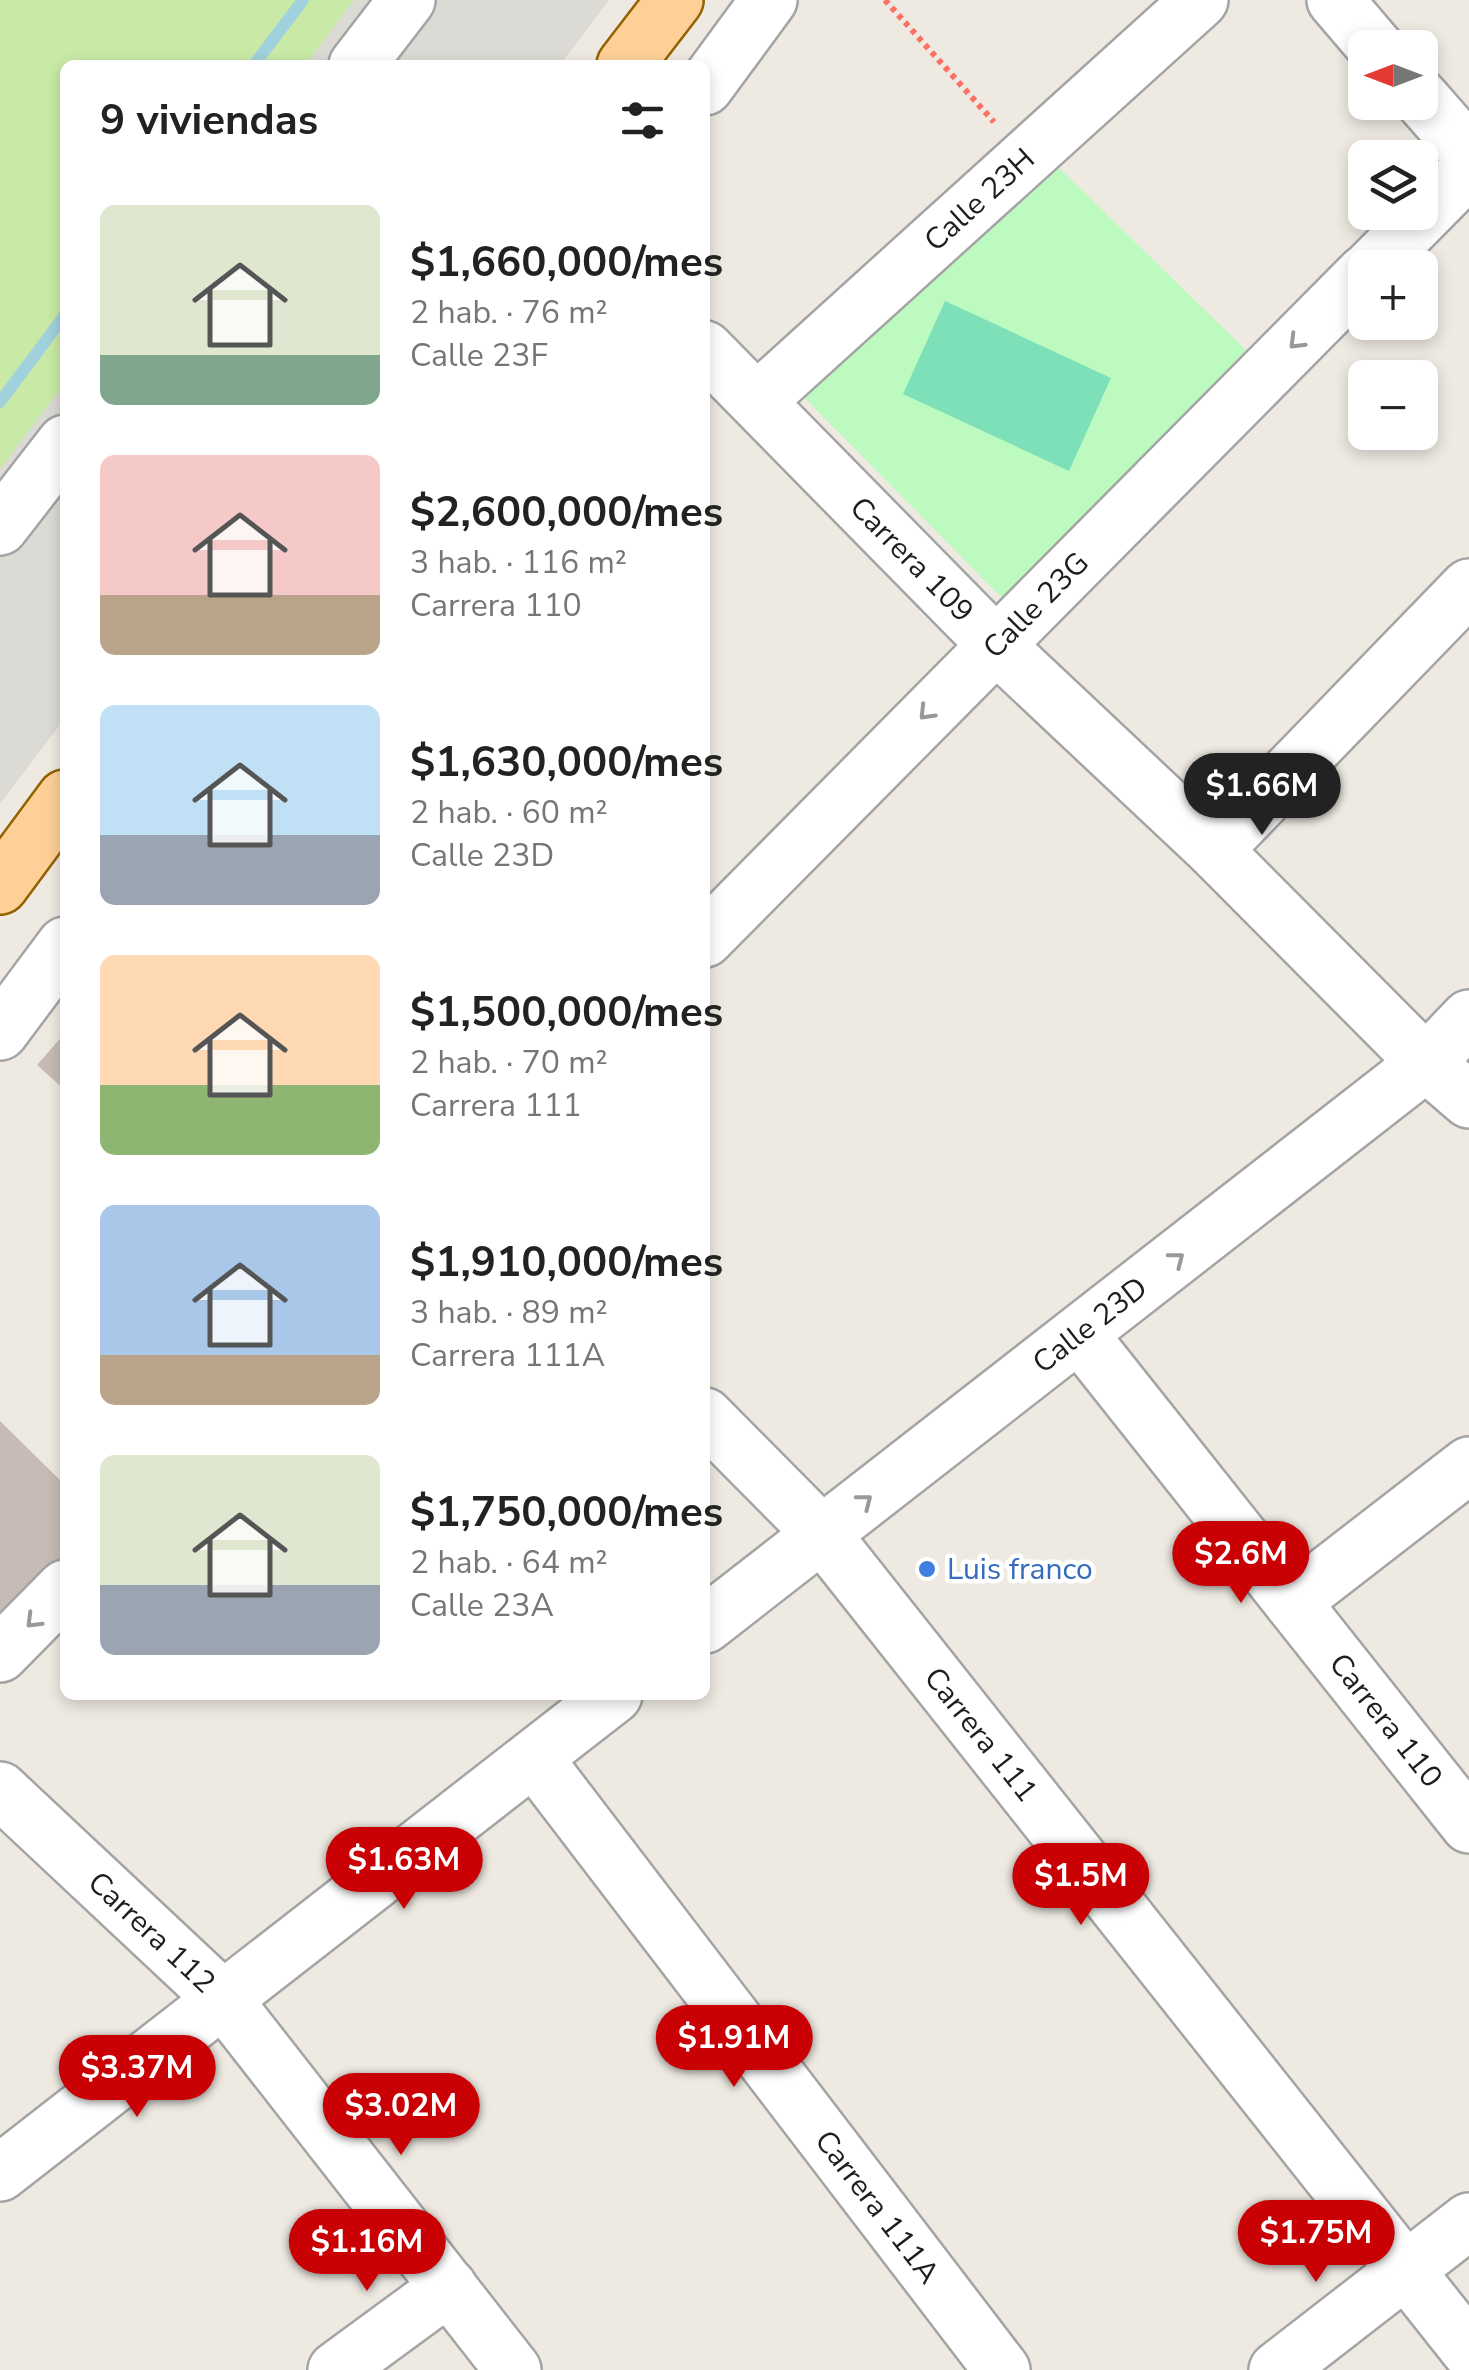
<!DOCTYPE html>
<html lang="es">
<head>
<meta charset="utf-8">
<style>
  :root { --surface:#fff; --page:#f2f2f2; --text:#222; --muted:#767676; --accent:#c90004 }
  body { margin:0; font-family:"Nunito Sans",sans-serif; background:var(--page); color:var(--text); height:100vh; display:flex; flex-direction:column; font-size:38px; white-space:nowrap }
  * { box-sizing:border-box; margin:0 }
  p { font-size:32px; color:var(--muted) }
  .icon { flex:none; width:55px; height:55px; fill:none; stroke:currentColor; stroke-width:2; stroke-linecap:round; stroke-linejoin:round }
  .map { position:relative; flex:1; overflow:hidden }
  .sheet { position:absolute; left:60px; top:60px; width:650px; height:1640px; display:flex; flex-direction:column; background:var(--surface); border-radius:15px; box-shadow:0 5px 15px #0003 }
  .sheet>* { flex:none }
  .needle { width:65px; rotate:270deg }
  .tools { position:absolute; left:1348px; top:30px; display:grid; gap:20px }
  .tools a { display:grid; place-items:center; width:90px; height:90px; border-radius:15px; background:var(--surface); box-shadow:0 5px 15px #0003; font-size:50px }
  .price { position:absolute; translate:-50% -85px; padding:0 22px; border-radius:35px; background:var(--accent); color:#fff; font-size:32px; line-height:65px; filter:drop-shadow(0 2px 5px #0008) }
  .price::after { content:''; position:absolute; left:50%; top:60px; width:30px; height:22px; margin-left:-15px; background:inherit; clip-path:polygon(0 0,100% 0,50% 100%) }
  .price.on { background:#222; color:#fff }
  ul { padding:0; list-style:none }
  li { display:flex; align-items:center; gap:30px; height:250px; padding:0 40px }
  li span { display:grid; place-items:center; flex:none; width:280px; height:200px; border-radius:15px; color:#555 }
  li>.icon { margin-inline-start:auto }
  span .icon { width:120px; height:120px; fill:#fffc; stroke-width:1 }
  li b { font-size:42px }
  h2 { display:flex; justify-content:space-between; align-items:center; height:120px; padding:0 40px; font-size:42px }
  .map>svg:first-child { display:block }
  .airport { fill:#dcdad4 }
  .grass { fill:#c9eaa6 }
  .park { fill:#bdfac0 }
  .pitch { fill:#7de0b8 }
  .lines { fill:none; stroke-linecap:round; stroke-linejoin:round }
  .stream { stroke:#a1d1dd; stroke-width:12 }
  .building { fill:#c6bcb5 }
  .minor-casing { stroke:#a4a4a4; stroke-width:60 }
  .major-casing { stroke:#956100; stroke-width:60 }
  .path { stroke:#fd7164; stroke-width:6; stroke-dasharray:5 5; stroke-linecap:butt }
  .minor { stroke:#fff; stroke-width:55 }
  .major { stroke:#fed097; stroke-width:55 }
  .oneway { stroke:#999 }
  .shop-dot { fill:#3f7fe0; stroke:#fff; stroke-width:4 }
  .labels { text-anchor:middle; stroke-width:9; stroke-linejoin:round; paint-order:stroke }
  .street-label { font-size:30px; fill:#1d1d1d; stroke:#fff }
  .shop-label { font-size:30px; fill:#366cbe; stroke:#fff; text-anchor:start }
</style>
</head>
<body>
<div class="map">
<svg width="1469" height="2370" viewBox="0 0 1469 2370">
  <rect width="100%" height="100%" fill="#eeeae2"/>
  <!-- airport -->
  <path class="airport" d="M0 0H609L560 65H65V718L0 804Z"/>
  <!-- grass -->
  <path class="grass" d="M0 0H354L305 65H65V383L0 469Z"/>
  <!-- park -->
  <path class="park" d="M1055 164 1251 355 1004 600 797 390Z"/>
  <!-- pitch -->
  <path class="pitch" d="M945 301 1111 378 1069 471 903 394Z"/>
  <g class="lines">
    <!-- stream -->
    <path class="stream" d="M254 65 303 0
      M0 402 65 315"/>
  </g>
  <!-- building -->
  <path class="building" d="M65 1033V1090L37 1065Z
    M0 1421 65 1485V1572L0 1644Z"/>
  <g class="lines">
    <!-- minor casing -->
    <g class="minor-casing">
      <g id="minor">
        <path d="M1335 0 1376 48"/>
        <path d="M357 65 407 0"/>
        <path d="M705 87 769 0"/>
        <path d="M1420 97 1469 153"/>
        <path d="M1371 268 1469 169"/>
        <path id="s1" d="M705 349 995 644 1214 850 1426 1063 1469 1100"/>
        <path id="s2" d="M757 401 1200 0"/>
        <path d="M0 527 65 443"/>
        <path d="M1214 850 1469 587"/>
        <path id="s3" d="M705 939 1365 273"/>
        <path d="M0 1032 65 945"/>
        <path id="s4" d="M1080 1335 1469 1825"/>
        <path id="s5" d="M705 1416 822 1534 1469 2350"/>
        <path d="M1292 1602 1469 1465"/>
        <path id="s6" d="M705 1625 1426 1063 1469 1018"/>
        <path d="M0 1654 65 1588"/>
        <path id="s7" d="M534 1758 1002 2370"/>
        <path id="s8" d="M0 1790 223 1999 513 2370"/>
        <path d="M0 2173 614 1695"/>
        <path d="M336 2370 449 2287"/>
        <path d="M1277 2370 1469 2221"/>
      </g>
    </g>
    <!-- major casing -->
    <g class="major-casing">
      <path id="major" d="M625 65 675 0
        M0 886 65 798"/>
    </g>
    <!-- path -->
    <path class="path" d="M885 0 994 122"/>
    <!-- minor -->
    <use href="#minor" class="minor"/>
    <!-- major -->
    <use href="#major" class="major"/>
  </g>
  <!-- one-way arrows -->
  <defs><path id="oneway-chevron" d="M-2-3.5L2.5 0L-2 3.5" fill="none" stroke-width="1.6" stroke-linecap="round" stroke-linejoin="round" transform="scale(2.5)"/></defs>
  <g class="oneway">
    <use href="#oneway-chevron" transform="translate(1296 342) rotate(135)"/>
    <use href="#oneway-chevron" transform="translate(926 713) rotate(134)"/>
    <use href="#oneway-chevron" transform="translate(1177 1259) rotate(-38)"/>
    <use href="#oneway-chevron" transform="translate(865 1501) rotate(-38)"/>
    <use href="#oneway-chevron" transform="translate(33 1621) rotate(135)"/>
  </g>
  <!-- markers -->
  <circle class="shop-dot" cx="927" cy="1569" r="10"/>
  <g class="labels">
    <!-- street labels -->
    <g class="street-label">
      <text dy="10" stroke="none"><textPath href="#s2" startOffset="300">Calle 23H</textPath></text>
      <text dy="10" stroke="none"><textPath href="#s1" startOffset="295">Carrera 109</textPath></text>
      <text dy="10" stroke="none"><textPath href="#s3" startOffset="470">Calle 23G</textPath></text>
      <text dy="10" stroke="none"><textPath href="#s6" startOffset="488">Calle 23D</textPath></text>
      <text dy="10" stroke="none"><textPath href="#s4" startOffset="492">Carrera 110</textPath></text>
      <text dy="10" stroke="none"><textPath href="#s5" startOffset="422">Carrera 111</textPath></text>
      <text dy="10" stroke="none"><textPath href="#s8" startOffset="208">Carrera 112</textPath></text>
      <text dy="10" stroke="none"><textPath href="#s7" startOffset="565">Carrera 111A</textPath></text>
    </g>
    <!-- shop labels -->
    <g class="shop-label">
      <text x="947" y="1579">Luis franco</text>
    </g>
  </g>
</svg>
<div class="tools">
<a><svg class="needle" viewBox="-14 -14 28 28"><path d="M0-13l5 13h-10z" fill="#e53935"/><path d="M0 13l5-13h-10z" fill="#767676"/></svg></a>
<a><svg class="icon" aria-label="layers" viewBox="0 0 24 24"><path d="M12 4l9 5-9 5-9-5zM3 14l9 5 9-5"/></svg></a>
<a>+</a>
<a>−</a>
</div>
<b class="price on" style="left:1262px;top:838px">$1.66M</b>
<b class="price" style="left:1241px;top:1606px">$2.6M</b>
<b class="price" style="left:404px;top:1912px">$1.63M</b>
<b class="price" style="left:1081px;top:1928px">$1.5M</b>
<b class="price" style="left:734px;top:2090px">$1.91M</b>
<b class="price" style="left:137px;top:2120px">$3.37M</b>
<b class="price" style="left:401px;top:2158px">$3.02M</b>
<b class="price" style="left:1316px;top:2285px">$1.75M</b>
<b class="price" style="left:367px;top:2294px">$1.16M</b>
<section class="sheet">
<h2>9 viviendas<svg class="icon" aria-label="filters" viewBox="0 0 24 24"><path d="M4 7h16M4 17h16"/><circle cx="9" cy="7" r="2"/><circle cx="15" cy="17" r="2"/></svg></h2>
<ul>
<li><span style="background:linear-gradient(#dfe7d0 75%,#7fa58c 0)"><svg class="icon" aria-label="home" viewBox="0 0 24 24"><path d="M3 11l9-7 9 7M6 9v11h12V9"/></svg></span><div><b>$1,660,000/mes</b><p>2 hab. · 76 m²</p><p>Calle 23F</p></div></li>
<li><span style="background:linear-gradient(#f6c9c9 70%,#b9a48a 0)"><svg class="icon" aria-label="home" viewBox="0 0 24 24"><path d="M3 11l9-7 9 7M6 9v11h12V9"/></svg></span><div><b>$2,600,000/mes</b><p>3 hab. · 116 m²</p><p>Carrera 110</p></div></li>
<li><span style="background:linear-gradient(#bfe0f5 65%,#9aa5b1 0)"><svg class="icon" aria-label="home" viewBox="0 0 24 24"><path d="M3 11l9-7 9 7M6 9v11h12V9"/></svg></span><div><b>$1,630,000/mes</b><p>2 hab. · 60 m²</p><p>Calle 23D</p></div></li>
<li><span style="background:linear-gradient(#ffd9b3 65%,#8fb573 0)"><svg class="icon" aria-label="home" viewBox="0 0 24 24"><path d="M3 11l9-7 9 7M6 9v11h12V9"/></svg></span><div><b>$1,500,000/mes</b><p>2 hab. · 70 m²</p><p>Carrera 111</p></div></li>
<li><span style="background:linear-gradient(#a9c7e8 75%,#b9a48a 0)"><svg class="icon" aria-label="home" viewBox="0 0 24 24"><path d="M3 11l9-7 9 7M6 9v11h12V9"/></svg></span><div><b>$1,910,000/mes</b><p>3 hab. · 89 m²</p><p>Carrera 111A</p></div></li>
<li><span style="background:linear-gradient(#dfe7d0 65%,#9aa5b1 0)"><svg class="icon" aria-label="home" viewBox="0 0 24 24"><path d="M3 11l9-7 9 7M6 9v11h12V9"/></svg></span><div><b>$1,750,000/mes</b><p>2 hab. · 64 m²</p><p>Calle 23A</p></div></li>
</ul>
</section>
</div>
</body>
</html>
